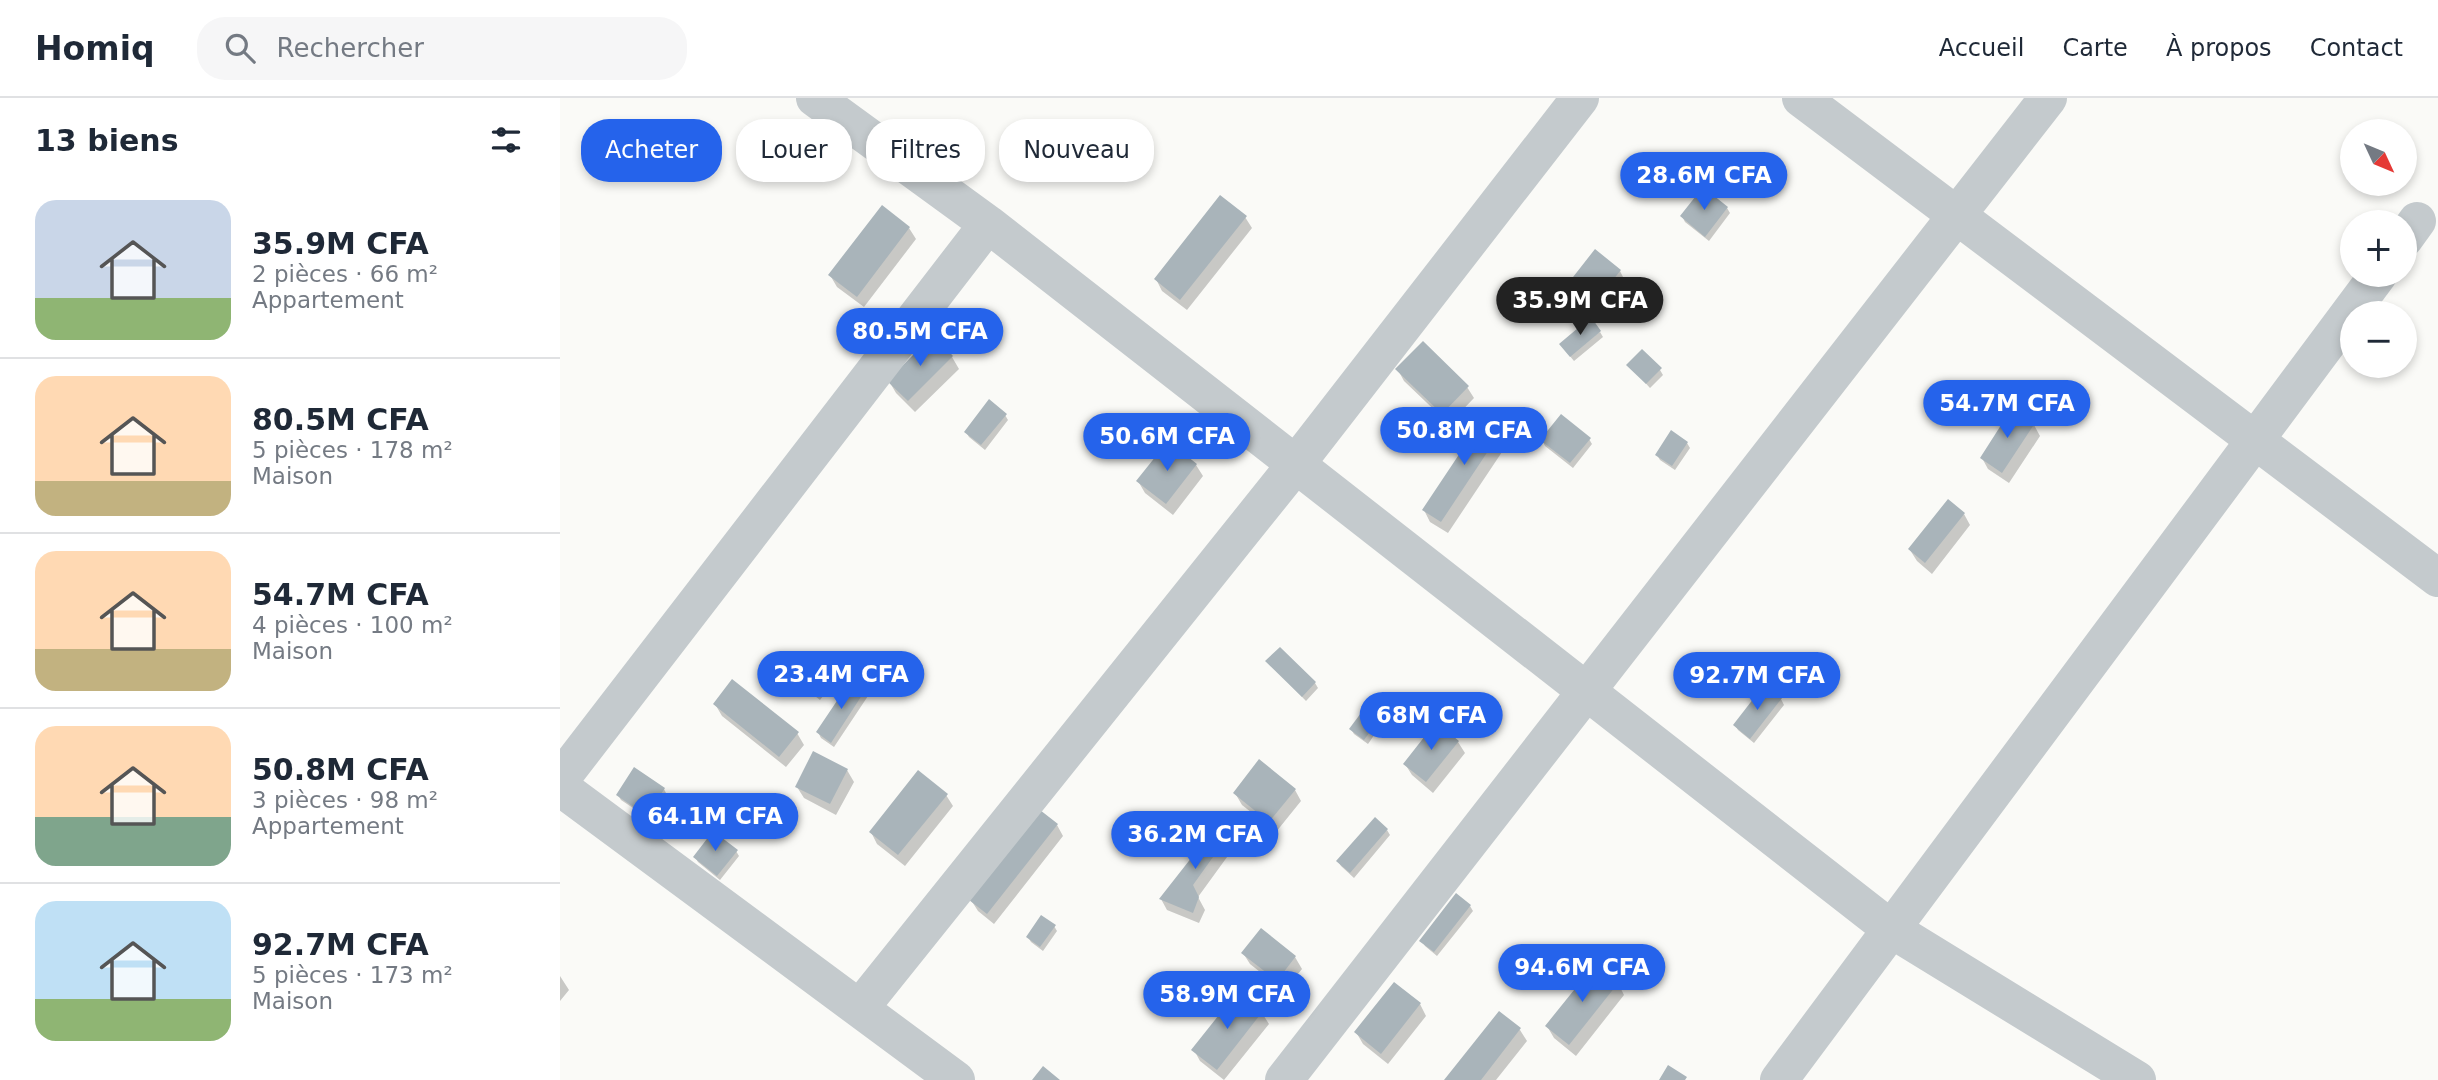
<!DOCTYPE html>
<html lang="fr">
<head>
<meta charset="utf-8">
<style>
  :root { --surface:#fff; --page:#f6f6f7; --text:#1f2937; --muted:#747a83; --line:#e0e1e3; --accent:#2563eb }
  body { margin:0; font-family:"DejaVu Sans",sans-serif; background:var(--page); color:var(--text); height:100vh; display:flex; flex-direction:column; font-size:26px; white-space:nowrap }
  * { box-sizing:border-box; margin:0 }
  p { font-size:23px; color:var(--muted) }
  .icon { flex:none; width:38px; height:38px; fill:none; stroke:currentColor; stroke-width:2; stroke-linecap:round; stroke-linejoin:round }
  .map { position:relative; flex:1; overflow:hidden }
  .panel { display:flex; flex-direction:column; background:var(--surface); width:560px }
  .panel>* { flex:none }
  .hud { position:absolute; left:21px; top:21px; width:665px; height:63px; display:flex; gap:14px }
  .needle { width:46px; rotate:134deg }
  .controls { position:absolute; left:1780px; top:21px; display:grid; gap:14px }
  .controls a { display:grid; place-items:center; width:77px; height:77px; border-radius:50%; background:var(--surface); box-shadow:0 4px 10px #0003; font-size:35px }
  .price { position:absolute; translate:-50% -60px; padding:0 16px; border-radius:24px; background:var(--accent); color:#fff; font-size:23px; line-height:46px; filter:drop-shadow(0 2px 4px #0008) }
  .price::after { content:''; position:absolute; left:50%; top:42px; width:21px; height:16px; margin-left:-10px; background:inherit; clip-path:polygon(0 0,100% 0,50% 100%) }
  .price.current { background:#222; color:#fff }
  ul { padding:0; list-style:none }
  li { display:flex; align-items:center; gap:21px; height:175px; padding:0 35px }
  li+li { border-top:2px solid var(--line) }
  li span { display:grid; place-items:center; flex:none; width:196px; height:140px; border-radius:21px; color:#555 }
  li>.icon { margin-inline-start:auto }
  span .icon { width:84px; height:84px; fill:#fffc; stroke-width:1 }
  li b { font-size:30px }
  h2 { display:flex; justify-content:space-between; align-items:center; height:84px; padding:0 35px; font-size:30px }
  .pill { padding:0 24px; border-radius:28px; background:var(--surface); box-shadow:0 4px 10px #0003; font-size:24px; line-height:63px }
  .pill.current { background:var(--accent); color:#fff }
  header { display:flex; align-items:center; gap:42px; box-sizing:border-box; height:98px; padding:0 35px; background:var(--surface); border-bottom:2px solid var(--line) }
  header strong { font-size:33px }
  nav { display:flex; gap:38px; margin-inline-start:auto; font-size:24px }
  .search { width:490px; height:63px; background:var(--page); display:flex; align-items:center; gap:18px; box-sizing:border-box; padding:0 24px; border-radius:28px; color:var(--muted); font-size:26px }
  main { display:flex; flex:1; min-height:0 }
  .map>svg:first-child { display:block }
  .shadow { fill:#0003 }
  .building { fill:#a9b4ba }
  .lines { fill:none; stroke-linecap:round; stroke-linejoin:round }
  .minor { stroke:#c4cacd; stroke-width:38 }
</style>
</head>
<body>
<header>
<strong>Homiq</strong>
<div class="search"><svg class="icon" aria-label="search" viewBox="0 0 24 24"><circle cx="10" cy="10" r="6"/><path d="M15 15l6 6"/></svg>Rechercher</div>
<nav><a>Accueil</a><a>Carte</a><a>À propos</a><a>Contact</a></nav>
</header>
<main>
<section class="panel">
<h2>13 biens<svg class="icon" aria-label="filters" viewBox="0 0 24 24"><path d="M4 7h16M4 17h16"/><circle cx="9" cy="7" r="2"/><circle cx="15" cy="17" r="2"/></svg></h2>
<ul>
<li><span style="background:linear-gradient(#c9d6e8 70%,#8fb573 0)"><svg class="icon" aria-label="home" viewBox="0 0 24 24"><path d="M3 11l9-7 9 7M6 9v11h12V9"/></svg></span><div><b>35.9M CFA</b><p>2 pièces · 66 m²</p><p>Appartement</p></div></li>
<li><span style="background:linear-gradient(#ffd9b3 75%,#c2b280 0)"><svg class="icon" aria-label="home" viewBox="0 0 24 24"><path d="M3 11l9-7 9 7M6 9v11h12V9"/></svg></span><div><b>80.5M CFA</b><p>5 pièces · 178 m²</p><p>Maison</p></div></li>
<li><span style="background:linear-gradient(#ffd9b3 70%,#c2b280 0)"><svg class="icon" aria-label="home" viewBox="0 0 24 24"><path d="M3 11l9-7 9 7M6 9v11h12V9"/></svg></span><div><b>54.7M CFA</b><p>4 pièces · 100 m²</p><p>Maison</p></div></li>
<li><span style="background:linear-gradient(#ffd9b3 65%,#7fa58c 0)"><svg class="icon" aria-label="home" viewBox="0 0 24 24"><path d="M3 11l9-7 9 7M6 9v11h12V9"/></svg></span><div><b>50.8M CFA</b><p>3 pièces · 98 m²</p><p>Appartement</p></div></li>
<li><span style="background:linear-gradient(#bfe0f5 70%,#8fb573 0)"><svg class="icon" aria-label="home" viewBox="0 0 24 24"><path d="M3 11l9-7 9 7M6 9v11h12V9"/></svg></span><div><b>92.7M CFA</b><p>5 pièces · 173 m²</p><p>Maison</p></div></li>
</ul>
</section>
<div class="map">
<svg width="1878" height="982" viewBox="0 0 1878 982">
  <rect width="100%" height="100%" fill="#fafaf7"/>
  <!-- shadow -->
  <path class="shadow" d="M1167 110 1170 115 1149 143 1125 124 1122 118Z
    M685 119 692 130 627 212 602 193 596 181Z
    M349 130 356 141 304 209 277 189 270 177Z
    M1060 173 1066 185 1039 219 1014 199 1008 188Z
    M1040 234 1043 239 1014 263 1004 251Z
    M373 240 392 259 399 271 355 314 336 295 329 283Z
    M1069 267 1100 272 1103 277 1090 290Z
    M838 272 907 289 914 300 889 326 844 283Z
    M445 317 448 322 425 352 409 339 406 334Z
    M945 327 952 339 888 435 870 424 864 412Z
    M1474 327 1480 338 1449 385 1428 371 1422 360Z
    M1029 341 1032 346 1013 370 985 348 982 342Z
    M1127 345 1130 350 1115 372 1100 362 1097 357Z
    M636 367 643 378 613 417 585 395 578 383Z
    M1404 416 1410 427 1372 476 1357 463 1350 452Z
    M708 564 755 585 758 590 746 603Z
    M276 571 280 576 260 602 245 590 242 585Z
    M305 593 308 598 274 649 261 640 258 634Z
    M1221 601 1224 607 1194 645 1178 632 1175 627Z
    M155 606 237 635 244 647 226 669 162 618Z
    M814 628 817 633 808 646 794 636 791 631Z
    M898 644 905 655 873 695 852 677 845 666Z
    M287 672 294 684 276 717 244 700 237 689Z
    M104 691 107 697 91 722 61 702 58 697Z
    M735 692 741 703 716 734 682 707 675 695Z
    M386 697 393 708 345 768 317 746 311 734Z
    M497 727 503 738 434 826 418 813 411 802Z
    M827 732 830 737 794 780 781 768 778 763Z
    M671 733 678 744 638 799 645 812 639 825 607 812 601 801Z
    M176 753 179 758 160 782 138 764 135 759Z
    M910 808 913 813 877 858 865 848 862 843Z
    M494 828 497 833 483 853 471 844 468 839Z
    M701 832 735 859 742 871 724 893 690 866 683 855Z
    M0 878 9 892 0 903Z
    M1058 885 1064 897 1016 958 994 940 987 928Z
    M678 896 702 915 709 926 664 982 640 963 634 952Z
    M860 906 866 918 828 966 803 946 796 934Z
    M939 915 960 932 967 943 936 982H887Z"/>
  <!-- building -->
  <path class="building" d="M1143 89 1168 109 1145 139 1120 118Z
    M660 97 687 118 620 202 594 181Z
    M322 107 350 129 297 199 268 177Z
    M1035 151 1061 172 1032 208 1006 188Z
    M1031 219 1041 233 1010 259 999 246Z
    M373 237 393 258 348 303 327 283Z
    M863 243 909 288 882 316 835 271Z
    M1082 251 1102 270 1086 286 1066 267Z
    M429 301 447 316 421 347 404 334Z
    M1452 310 1475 325 1442 375 1420 360Z
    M928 313 946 326 881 424 862 412Z
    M1001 316 1031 340 1010 365 980 342Z
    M1111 332 1128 344 1112 368 1095 357Z
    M608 343 637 366 606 406 576 383Z
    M1388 401 1405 415 1365 465 1348 451Z
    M720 549 756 584 742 599 705 563Z
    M261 557 278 570 256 598 240 585Z
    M172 581 239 634 219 659 153 606Z
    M291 582 306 591 271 645 256 634Z
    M1204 587 1222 600 1190 641 1173 627Z
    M801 615 815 627 804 642 789 631Z
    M876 624 899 643 866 684 843 666Z
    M253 653 288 671 270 706 235 689Z
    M699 661 736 691 709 724 673 695Z
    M74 669 105 690 87 718 56 697Z
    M358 672 388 696 338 757 309 734Z
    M480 712 498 726 427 816 409 802Z
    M815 719 828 731 790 775 776 763Z
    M661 722 673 731 633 787 639 799 633 815 599 801Z
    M153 733 178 752 157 778 133 759Z
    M896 795 911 807 874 854 859 843Z
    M481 817 496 827 480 849 466 839Z
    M701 830 736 858 717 883 681 855Z
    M1035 866 1059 884 1009 947 985 928Z
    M834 884 861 905 821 956 794 934Z
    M678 893 703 913 657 972 631 952Z
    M939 913 961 930 921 982H884Z
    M1108 967 1127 979 1125 982H1099Z
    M483 968 500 982H472Z"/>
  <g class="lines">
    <!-- minor -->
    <path class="minor" d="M255 0 428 126 1331 831 1577 982
      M1241 0 1878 480
      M1844 141 1857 123
      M0 682 428 126
      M0 689 396 982
      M300 910 736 366 1020 0
      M724 982 1488 0
      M1219 982 1818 177"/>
  </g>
</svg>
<div class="controls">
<a><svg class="needle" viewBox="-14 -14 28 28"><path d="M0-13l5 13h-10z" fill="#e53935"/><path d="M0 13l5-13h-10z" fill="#747a83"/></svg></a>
<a>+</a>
<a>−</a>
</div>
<b class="price" style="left:1144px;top:114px">28.6M CFA</b>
<b class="price current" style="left:1020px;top:239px">35.9M CFA</b>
<b class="price" style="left:360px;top:270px">80.5M CFA</b>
<b class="price" style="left:1447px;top:342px">54.7M CFA</b>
<b class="price" style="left:904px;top:369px">50.8M CFA</b>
<b class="price" style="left:607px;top:375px">50.6M CFA</b>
<b class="price" style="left:281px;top:613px">23.4M CFA</b>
<b class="price" style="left:1197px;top:614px">92.7M CFA</b>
<b class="price" style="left:871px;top:654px">68M CFA</b>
<b class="price" style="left:155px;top:755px">64.1M CFA</b>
<b class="price" style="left:635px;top:773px">36.2M CFA</b>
<b class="price" style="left:1022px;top:906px">94.6M CFA</b>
<b class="price" style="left:667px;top:933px">58.9M CFA</b>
<div class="hud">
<a class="pill current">Acheter</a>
<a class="pill">Louer</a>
<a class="pill">Filtres</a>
<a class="pill">Nouveau</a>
</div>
</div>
</main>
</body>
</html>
